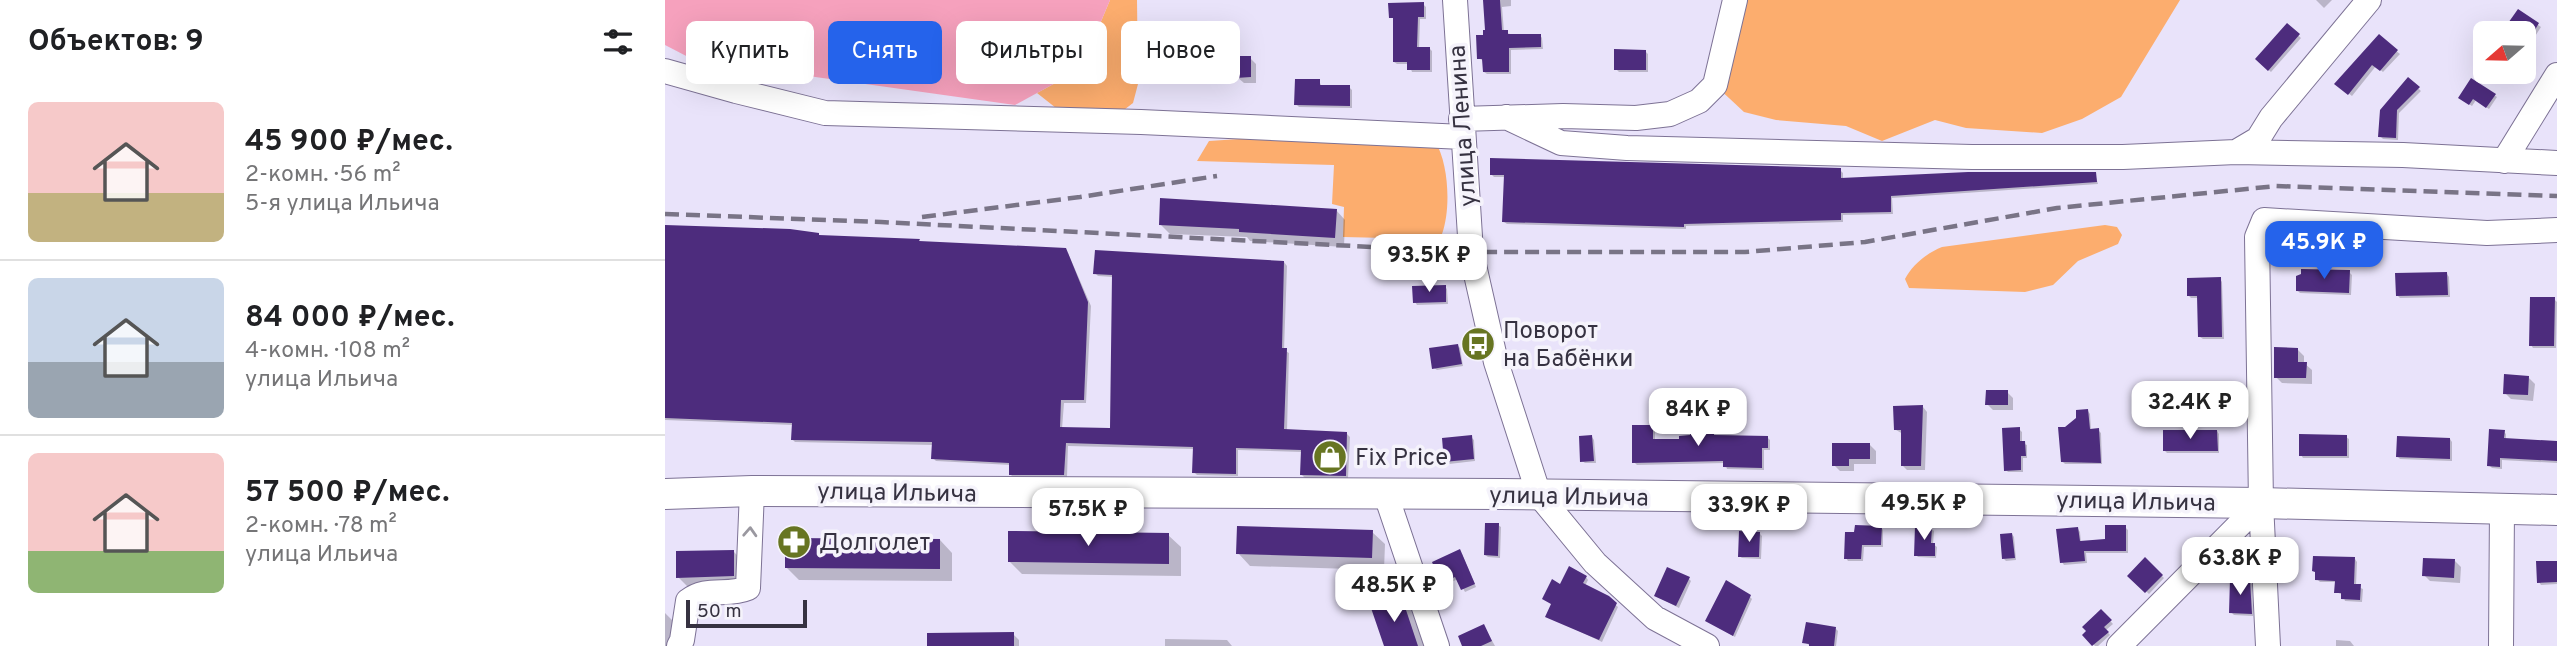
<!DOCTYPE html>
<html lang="ru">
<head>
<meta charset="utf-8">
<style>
  :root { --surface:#fff; --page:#f6f6f6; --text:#202124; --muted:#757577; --line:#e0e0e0; --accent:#2563eb }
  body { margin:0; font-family:Overpass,sans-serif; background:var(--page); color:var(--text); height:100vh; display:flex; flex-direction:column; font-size:26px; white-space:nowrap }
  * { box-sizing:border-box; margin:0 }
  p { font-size:23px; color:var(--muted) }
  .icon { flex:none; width:38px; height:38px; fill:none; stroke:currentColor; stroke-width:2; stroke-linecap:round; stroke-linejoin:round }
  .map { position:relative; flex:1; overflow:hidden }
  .drawer { display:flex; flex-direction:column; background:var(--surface); width:665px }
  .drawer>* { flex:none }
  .top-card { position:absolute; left:21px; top:21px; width:665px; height:63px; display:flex; gap:14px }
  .needle { width:46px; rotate:250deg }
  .controls { position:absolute; left:1808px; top:21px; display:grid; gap:14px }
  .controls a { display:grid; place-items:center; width:63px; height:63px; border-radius:10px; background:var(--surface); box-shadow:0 7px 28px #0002; font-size:35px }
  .scale { position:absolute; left:21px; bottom:18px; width:121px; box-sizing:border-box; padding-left:7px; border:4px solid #363241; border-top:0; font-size:19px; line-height:24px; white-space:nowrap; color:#363241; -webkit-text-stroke:5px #f5f3fb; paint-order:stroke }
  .price { position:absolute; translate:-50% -60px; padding:0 16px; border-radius:14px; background:#fff; color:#222; font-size:23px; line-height:46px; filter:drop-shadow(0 2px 4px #0008) }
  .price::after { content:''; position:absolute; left:50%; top:42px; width:21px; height:16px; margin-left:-10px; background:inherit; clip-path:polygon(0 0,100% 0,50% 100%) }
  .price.active { background:var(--accent); color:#fff }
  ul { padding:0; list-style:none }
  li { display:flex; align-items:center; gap:21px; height:175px; padding:0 28px }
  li+li { border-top:2px solid var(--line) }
  li span { display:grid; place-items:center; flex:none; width:196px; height:140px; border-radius:10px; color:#555 }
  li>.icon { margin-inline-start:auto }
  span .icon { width:84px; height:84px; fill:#fffc; stroke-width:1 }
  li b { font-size:30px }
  h2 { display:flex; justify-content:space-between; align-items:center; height:84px; padding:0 28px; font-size:30px }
  .pill { padding:0 24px; border-radius:10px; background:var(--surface); box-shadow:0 7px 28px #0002; font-size:24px; line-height:63px }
  .pill.active { background:var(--accent); color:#fff }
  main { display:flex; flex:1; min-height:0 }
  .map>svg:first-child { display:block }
  .green { fill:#fcad6e }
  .water { fill:#f6a1bd }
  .shadow { fill:#0003 }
  .building { fill:#4d2c7d }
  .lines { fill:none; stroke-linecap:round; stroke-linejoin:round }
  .minor-casing { stroke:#7d7295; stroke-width:26 }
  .major-casing { stroke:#7d7295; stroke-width:32 }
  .minor { stroke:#fff; stroke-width:24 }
  .major { stroke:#fff; stroke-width:30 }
  .rail { stroke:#797486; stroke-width:4.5; stroke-dasharray:14 7; stroke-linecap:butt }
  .oneway { stroke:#9a98a0 }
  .labels { text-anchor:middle; stroke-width:7; stroke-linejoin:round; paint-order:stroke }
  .street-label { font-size:24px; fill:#363241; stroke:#f5f3fb }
  .poi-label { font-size:24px; fill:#363241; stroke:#f5f3fb; text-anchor:start }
</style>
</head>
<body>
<main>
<section class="drawer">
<h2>Объектов: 9<svg class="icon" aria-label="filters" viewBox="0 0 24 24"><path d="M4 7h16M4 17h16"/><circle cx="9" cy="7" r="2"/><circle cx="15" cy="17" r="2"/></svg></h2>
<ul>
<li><span style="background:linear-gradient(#f6c9c9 65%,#c2b280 0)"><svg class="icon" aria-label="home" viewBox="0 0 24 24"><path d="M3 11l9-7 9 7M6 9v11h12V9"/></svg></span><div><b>45 900 ₽/мес.</b><p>2-комн. · 56 m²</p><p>5-я улица Ильича</p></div></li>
<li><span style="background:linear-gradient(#c9d6e8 60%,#9aa5b1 0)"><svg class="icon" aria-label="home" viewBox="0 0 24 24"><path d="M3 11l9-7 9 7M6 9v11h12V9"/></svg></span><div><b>84 000 ₽/мес.</b><p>4-комн. · 108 m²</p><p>улица Ильича</p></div></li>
<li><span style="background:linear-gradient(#f6c9c9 70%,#8fb573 0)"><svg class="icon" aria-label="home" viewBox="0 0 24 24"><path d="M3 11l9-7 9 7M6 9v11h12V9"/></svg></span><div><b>57 500 ₽/мес.</b><p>2-комн. · 78 m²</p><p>улица Ильича</p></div></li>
</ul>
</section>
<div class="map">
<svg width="1892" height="646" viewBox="0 0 1892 646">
  <rect width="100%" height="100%" fill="#e9e3fa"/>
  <!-- green -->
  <path class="green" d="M445 0H472L473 84 468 103 455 113 391 108 372 93 416 69Z
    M1070 0H1515L1456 97 1417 119 1377 133 1301 128 1270 120 1217 141 1181 126 1111 120 1079 112 1050 85Z
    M604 137 770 141C784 164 786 209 777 234L766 239 678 237 679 207 667 204 669 165 532 161 544 141Z
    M1440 225 1452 227 1457 235 1453 244 1413 261 1388 285 1360 292 1244 288 1240 279C1247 265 1262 253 1277 247Z"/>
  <!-- water -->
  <path class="water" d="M0 0H445L416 69 350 105 29 60 0 45Z"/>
  <!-- shadow -->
  <path class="shadow" d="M819 0H846V6L837 7 839 32 845 34 875 35 877 38 878 49 846 50V74H822L819 72V61L813 58 822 32Z
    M1651 0H1667L1659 8Z
    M758 4 761 7V19H755L754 48H764L767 51V72H747L744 64H732L729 62 730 19 725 17Z
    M1853 11 1876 27 1867 41 1858 36V33L1846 28Z
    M1622 25 1636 38 1606 72 1592 59Z
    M1714 37 1735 54 1718 72 1711 66 1687 96 1672 84Z
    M980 51 983 54V72H954L951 69Z
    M585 58 591 64V83H579L572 77Z
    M1743 79 1756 91 1734 113 1733 140 1718 139 1715 136Z
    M654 81 657 87H684L687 90V108L634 107 631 104Z
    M1829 95 1832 97 1824 109 1811 100 1807 106 1798 100Z
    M1175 170 1178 173V179L1430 174 1433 184 1227 198 1228 214 1178 215V222L1021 226V229L842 224 839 222 840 177H829L826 174Z
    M671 210 680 220 679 247 585 241 582 237 505 234 496 225Z
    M0 227 155 237 254 240 256 243 403 253 426 306 421 403H399L397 429 446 430 448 277 433 276 430 273 619 262 622 266 619 350 624 353 622 431 682 434 685 437 683 478H640L637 475 638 452 573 450V476L532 475 529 472V449L403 446 402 477H348L345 474 346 465 271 461 268 458V445L130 442 127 439 128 425 0 420Z
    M1684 272 1687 275 1686 295 1635 293 1632 290 1638 275Z
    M1782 274 1784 277 1785 297 1735 298 1732 295Z
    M1555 279 1557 282 1559 339H1538L1535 337 1534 298H1526L1524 296Z
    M780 287 782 289 783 304 752 305 750 302Z
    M1889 299 1892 302 1891 348H1868L1866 345Z
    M793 346 795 348 798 366 772 370 769 368Z
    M1633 350 1639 356V363L1647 370V384L1617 383 1611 377Z
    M1863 377 1870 384 1868 401 1846 399 1840 393Z
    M1342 392 1348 398V410H1328L1322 404Z
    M1258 407 1262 412 1260 470H1242L1237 465 1238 434 1231 430Z
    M1423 411 1425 414 1426 430H1433L1436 433 1437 464H1400L1397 461 1401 428Z
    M987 426 990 429V441L1016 440 1027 437 1040 428 1043 433 1051 435 1102 437 1105 440V450H1099V470L1062 469 1060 463 972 465 969 462Z
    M1354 429 1357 432V443L1362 445V458H1358V472H1343L1341 470Z
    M1552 431 1554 434V453H1502L1500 451Z
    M1839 432 1841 434V440L1892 443V463L1837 460V469L1827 468 1824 465Z
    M806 437 809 440 810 461 784 464 781 461Z
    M927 437 929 440 931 463H920L917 461Z
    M1681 437 1684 439V458H1638L1636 455Z
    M1785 439 1787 442V461L1735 459 1733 457Z
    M1205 445 1211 451V464H1189V471H1175L1169 465Z
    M833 525 836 527 835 558 823 557 820 555Z
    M1216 527 1218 530V547H1199L1198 561H1183L1181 558Z
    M1460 527 1463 530V553H1421L1422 563 1399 565 1397 562 1413 529 1415 532 1416 543 1442 541Z
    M1266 528 1269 531 1268 544 1272 547 1271 558 1253 557 1251 555Z
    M707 532 720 544 719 570 585 566 573 553Z
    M1095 534 1097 536 1096 559 1077 558 1074 556Z
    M1347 534 1349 537 1351 560 1341 561 1339 559Z
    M503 535 516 547V576L357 574 344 561Z
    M275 540 287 553V581L134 580 121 567Z
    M69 552 86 570V594L31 595 13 577Z
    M797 554 811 587 800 592 793 579 780 585 778 583Z
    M1690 559 1692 562 1691 586 1698 589 1697 602 1680 601 1678 595 1671 592V582H1655L1652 579Z
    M1480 560 1499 578 1484 594 1465 576Z
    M1790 561 1796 567 1795 583 1765 581 1759 575Z
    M1892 562V584L1876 585 1874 582Z
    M921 577 923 580 920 586 943 598 953 607 937 642 882 616 896 586Z
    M1024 579 1026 581 1014 608 991 596Z
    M1584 581 1587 584 1588 616 1569 615 1566 612Z
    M1085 597 1087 599 1070 637 1042 621Z
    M737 600 750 612 761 646H721Z
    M1436 611 1448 624 1441 630 1445 635 1433 646H1430L1420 635Z
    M0 613 10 623 11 646H0Z
    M819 626 830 646H799Z
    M1171 629 1173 631 1171 646H1146L1139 642Z
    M348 634 354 640V646H264Z
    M500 639 562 640 567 646H500Z
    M1671 640 1685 641 1689 646H1671Z"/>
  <!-- building -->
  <path class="building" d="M818 0H835L837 30H843V34H876V47L844 48V72H818L817 59H812L811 35H818V30H820Z
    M759 2V17H753L752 47H765V70H742V62H728V18H724L723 3Z
    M1853 9 1874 23 1864 40 1858 37V33H1853L1841 26Z
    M1622 23 1635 34 1603 71 1590 59Z
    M1714 34 1733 50 1715 71 1707 65 1683 95 1669 84Z
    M949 49 981 50V70H949Z
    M571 56H586V77L571 78Z
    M1743 77 1755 87 1732 110 1731 138 1713 137 1715 110Z
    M1806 78 1831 94 1821 108 1808 99 1804 105 1793 98Z
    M630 79H655V85H685V106L629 105Z
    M825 158 1176 168V178L1303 172H1431L1432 182 1226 196V212L1176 213V220L1019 224V227L837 222 839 175H825Z
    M495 198 672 209 670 238 574 232V229L494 225Z
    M0 225 125 229 154 233V235L255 239 254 241 401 248 423 302 419 400H396L395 427 445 428 447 275 428 274 430 250 619 261 617 348H622L619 429 682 432 681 476 635 475 636 450 571 448V474L527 473 528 447 401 443 399 475H344V463L266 459 267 442 126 440 127 423 0 418Z
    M1636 269 1685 270 1684 293 1631 291V276L1636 274Z
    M1782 272 1783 295 1731 296 1730 273Z
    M1556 277 1557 337H1533L1532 296H1522V278Z
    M781 285V302L748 303 747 286Z
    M1865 297H1890L1889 346H1864Z
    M793 344 797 364 767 369 764 348Z
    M1609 347 1633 348V362H1642L1641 378H1609Z
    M1839 374 1864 376 1863 395 1838 394Z
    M1321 390H1343V405H1320Z
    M1258 405 1256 466H1236V430H1229L1228 406Z
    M1423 409 1425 429 1434 428 1436 463 1396 462 1393 427H1400L1411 418V410Z
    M967 425H988V439H1014V436L1025 435V426H1041V431H1049V435L1103 436V448H1097V468L1058 467V461L967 463Z
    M1355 427V441H1360L1361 456H1356V470L1339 471 1337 428Z
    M1824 429 1840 430 1839 438 1892 441V461L1835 458V467L1822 466Z
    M1498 430H1552L1553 451H1498Z
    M1634 434 1682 435V456H1634Z
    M807 435 809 459 779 462 777 438Z
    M927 435 929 461 915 462 914 436Z
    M1732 436 1785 438V459L1731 457Z
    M1167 443H1205V459H1184V466H1167Z
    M820 523H834L833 556 819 555Z
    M1190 525 1217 526 1216 545H1197L1196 559H1179L1180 532H1189Z
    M1440 525H1461V551H1419L1420 561 1395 563 1391 529 1413 527 1415 541 1440 539Z
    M572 526 708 530 707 558 571 554Z
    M1250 526 1267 527 1266 543H1270V556H1249Z
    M343 531 504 533V564L343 562Z
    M1074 531 1095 532 1094 557H1073Z
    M1347 533 1350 558 1337 559 1335 534Z
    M120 538 275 539V569L120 568Z
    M795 549 810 584 796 590 790 577 776 584 767 562Z
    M69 550V576L11 578V551Z
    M1648 556 1690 557 1689 584H1696L1695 600 1676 599V593H1669L1670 581 1650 580V572L1647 571Z
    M1480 557 1498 575 1480 593 1462 576Z
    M1758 558 1790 559 1789 578 1757 576Z
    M1871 561H1892V582L1872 583Z
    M904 566 922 576 918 583 944 596 952 603 934 640 880 617 886 604 877 599 887 579 895 584Z
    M1002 567 1025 577 1011 606 989 596Z
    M1565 579 1585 580 1587 614 1564 613Z
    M1061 580 1086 595 1068 636 1040 621Z
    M737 598 753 646H719L706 608Z
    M1436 609 1447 620 1439 627 1444 632 1427 646 1417 635 1421 631 1417 627Z
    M1141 622 1171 627 1169 646H1144V644L1137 643Z
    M819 624 827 641 816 646H797L793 636Z
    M349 632V646H262V633Z"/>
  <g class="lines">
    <!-- minor casing -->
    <g class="minor-casing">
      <path id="minor" d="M790 0 806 252 831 362 874 495 930 563 990 618 1042 646
        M0 71 71 91 160 113 476 122 798 137
        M841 117 896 143 962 148 1307 157H1458L1571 152 1738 155 1892 163
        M796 119 898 116 971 118 1005 114 1034 101 1050 85 1070 0
        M1571 152 1593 139 1606 118 1704 0
        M1839 161 1892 75
        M721 495 772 646
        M14 646 17 640 23 601C42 586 62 597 83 588L87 491
        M1454 646 1596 503
        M1603 646 1596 503 1592 237 1599 220 1822 233 1892 230
        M1836 646 1837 508"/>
    </g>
    <!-- major casing -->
    <g class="major-casing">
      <path id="major" d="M0 494 87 491 835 494 1596 503 1892 510"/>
    </g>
    <!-- minor -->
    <use href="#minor" class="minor"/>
    <!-- major -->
    <use href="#major" class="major"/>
    <!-- rail -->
    <path class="rail" d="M0 214 216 222 806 252H1080L1200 242 1392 208 1611 186 1892 196
      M257 217 415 197 552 176"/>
  </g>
  <!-- one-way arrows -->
  <defs><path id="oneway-chevron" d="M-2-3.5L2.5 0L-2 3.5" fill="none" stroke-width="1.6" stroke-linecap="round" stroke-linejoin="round" transform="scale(1.75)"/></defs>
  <use class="oneway" href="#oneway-chevron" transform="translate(85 532) rotate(-87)"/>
  <!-- icons -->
  <defs>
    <g id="bus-disc" transform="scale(1.75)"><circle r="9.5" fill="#677522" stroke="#f5f3fb"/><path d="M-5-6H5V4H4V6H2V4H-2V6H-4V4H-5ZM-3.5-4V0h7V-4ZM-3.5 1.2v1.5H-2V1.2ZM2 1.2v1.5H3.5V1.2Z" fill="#fff"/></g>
    <g id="shop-disc" transform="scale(1.75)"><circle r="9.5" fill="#677522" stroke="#f5f3fb"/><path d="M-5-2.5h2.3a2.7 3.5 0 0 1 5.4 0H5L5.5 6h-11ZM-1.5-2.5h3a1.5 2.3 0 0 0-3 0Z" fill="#fff"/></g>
    <g id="pharmacy-disc" transform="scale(1.75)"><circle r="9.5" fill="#677522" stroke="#f5f3fb"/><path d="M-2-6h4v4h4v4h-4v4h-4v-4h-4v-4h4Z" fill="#fff"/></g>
  </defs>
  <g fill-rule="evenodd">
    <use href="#bus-disc" x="813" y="344"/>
    <use href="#shop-disc" x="665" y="457"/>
    <use href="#pharmacy-disc" x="129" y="542"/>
  </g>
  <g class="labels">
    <!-- street labels -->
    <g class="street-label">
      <text transform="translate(797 126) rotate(-94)" y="8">улица Ленина</text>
      <text transform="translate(232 492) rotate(1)" y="8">улица Ильича</text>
      <text transform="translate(904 496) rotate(1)" y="8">улица Ильича</text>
      <text transform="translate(1471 501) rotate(1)" y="8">улица Ильича</text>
    </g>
    <!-- poi labels -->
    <g class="poi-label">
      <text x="838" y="338">Поворот<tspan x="838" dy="28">на Бабёнки</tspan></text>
      <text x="690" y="465">Fix Price</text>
      <text x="154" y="550">Долголет</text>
    </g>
  </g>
</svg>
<div class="controls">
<a><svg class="needle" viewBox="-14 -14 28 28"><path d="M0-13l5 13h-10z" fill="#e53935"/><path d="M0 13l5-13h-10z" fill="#757577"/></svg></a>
</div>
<div class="scale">50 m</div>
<b class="price active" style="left:1659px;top:281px">45.9K ₽</b>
<b class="price" style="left:764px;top:294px">93.5K ₽</b>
<b class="price" style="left:1525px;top:441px">32.4K ₽</b>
<b class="price" style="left:1033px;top:448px">84K ₽</b>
<b class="price" style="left:1259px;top:542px">49.5K ₽</b>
<b class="price" style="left:1084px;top:544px">33.9K ₽</b>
<b class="price" style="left:423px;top:548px">57.5K ₽</b>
<b class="price" style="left:1575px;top:597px">63.8K ₽</b>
<b class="price" style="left:729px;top:624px">48.5K ₽</b>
<div class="top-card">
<a class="pill">Купить</a>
<a class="pill active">Снять</a>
<a class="pill">Фильтры</a>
<a class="pill">Новое</a>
</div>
</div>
</main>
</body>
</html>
